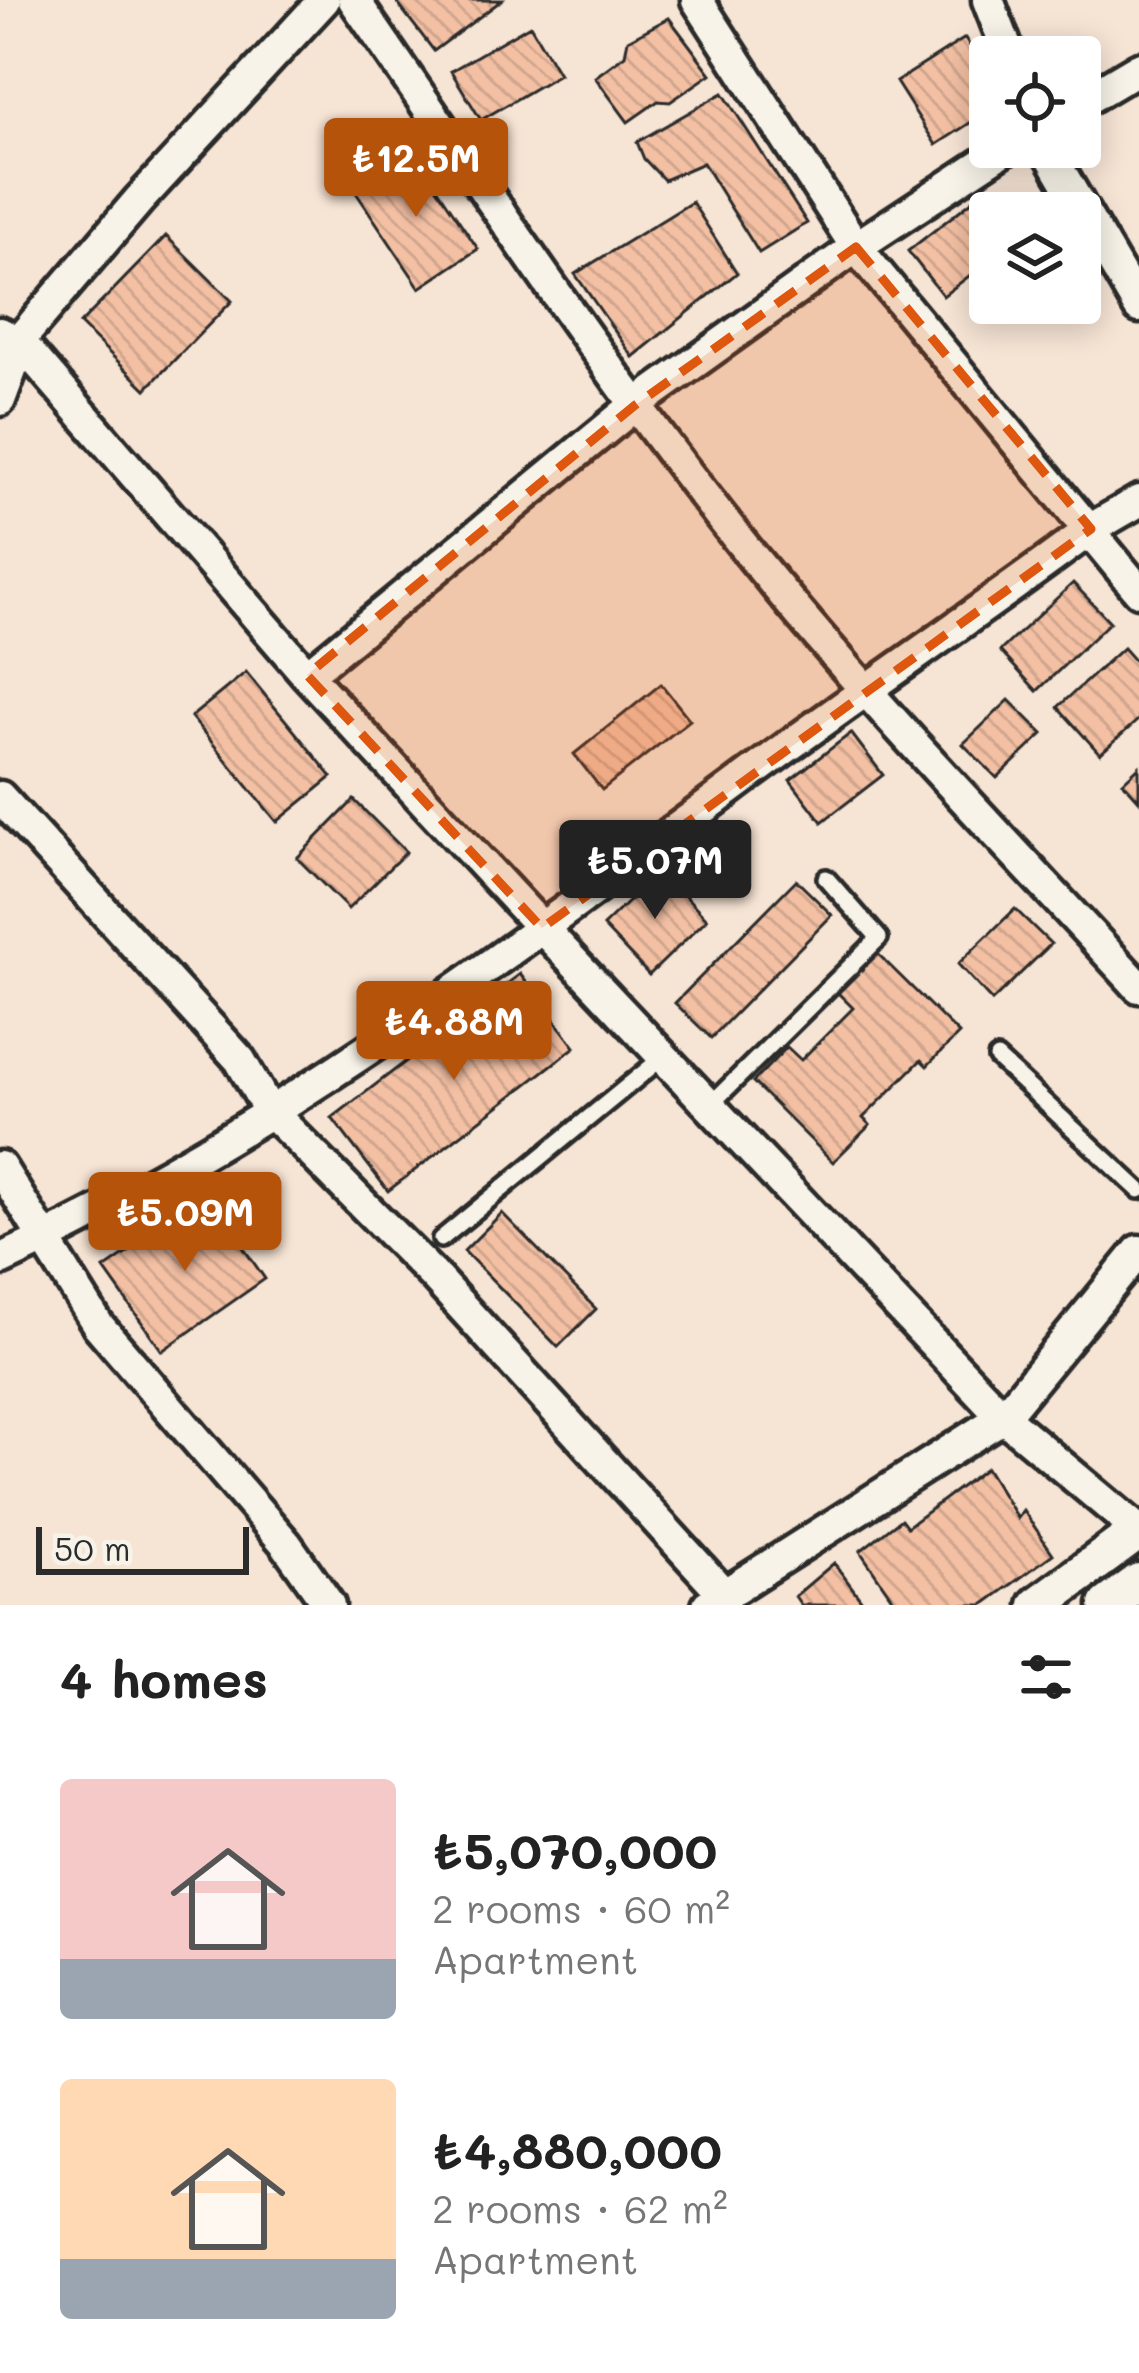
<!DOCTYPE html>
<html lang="en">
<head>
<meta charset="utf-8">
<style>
  :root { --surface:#fff; --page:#f2f2f2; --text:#222; --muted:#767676; --accent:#b45309 }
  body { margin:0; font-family:Mali,sans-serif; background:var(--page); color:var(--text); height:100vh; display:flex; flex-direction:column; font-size:45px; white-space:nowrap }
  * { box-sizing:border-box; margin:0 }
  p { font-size:39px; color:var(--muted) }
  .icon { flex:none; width:66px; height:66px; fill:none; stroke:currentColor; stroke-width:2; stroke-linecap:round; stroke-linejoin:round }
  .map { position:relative; height:1605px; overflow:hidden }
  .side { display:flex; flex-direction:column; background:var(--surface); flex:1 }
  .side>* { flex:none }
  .fabs { position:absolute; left:969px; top:36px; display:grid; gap:24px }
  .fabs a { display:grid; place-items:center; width:132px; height:132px; border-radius:12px; background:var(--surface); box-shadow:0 6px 30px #0003; font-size:60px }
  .scale { position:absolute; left:36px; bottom:30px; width:213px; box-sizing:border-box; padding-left:12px; border:6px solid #2b2b2b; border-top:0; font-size:33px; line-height:42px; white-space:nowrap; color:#2b2b2b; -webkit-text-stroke:9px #f7f3e8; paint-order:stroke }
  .price { position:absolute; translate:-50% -102px; padding:0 27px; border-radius:12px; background:var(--accent); color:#fff; font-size:39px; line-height:78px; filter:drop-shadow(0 3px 6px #0008) }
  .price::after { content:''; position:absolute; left:50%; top:72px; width:36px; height:27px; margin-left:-18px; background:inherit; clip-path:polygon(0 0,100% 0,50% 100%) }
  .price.selected { background:#222; color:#fff }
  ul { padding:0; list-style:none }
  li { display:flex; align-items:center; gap:36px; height:300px; padding:0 60px }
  li span { display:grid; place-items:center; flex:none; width:336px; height:240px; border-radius:12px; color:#555 }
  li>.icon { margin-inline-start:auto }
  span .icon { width:144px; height:144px; fill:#fffc; stroke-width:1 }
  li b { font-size:51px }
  h2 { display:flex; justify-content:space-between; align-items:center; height:144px; padding:0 60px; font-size:51px }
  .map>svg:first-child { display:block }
  .building { fill:url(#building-back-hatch); stroke:#2b2b2b; stroke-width:3 }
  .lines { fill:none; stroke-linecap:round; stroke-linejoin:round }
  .service-casing { stroke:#2b2b2b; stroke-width:24 }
  .minor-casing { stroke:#2b2b2b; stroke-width:39 }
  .tertiary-casing { stroke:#2b2b2b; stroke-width:45 }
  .service { stroke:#f7f3e8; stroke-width:15 }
  .minor { stroke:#f7f3e8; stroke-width:30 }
  .tertiary { stroke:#f7f3e8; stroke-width:36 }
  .marked { fill:#df570e; fill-opacity:0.2; stroke:#df570e; stroke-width:9; stroke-dasharray:24 15; stroke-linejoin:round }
</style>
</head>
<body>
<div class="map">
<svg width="1139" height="1605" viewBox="0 0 1139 1605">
  <defs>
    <pattern id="building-back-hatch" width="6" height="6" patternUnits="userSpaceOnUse" patternTransform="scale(3)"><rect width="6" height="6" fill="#f3c0a4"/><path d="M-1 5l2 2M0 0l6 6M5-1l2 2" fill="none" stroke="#d0a58d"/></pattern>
  </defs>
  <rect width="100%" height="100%" fill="#f6e4d4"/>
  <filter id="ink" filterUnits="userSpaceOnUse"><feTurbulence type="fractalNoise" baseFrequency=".00833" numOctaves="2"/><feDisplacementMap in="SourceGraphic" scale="24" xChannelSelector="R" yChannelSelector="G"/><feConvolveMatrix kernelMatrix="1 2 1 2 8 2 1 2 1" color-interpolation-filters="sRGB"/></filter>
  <g filter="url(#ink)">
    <!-- building -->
    <path class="building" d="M395 0H502L434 51Z
      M669 18 711 74 670 102 658 101 628 122 595 77 625 55 628 40Z
      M530 25 559 74 481 120 451 71Z
      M965 38 990 78V110L936 145 896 82Z
      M723 93 807 223 759 253 703 163 664 180 644 159 637 142Z
      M413 152 478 249 420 288 355 191Z
      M986 190 1003 213H990V260L943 296 908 251Z
      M692 202 737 273 633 357 575 274Z
      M166 236 232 301 146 389 80 324Z
      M1073 583 1110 622 1037 691 1000 651Z
      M1123 648 1139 666V719L1100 754 1058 707Z
      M246 672 332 777 277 822 191 717Z
      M661 684 690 720 602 790 574 754Z
      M1009 700 1043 734 997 778 963 744Z
      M851 733 883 775 822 822 790 780Z
      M1139 767V800L1123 782Z
      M354 800 406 852 348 909 297 858Z
      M661 870 707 919 649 975 603 926Z
      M796 880 832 915 711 1038 675 1003Z
      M1015 909 1051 944 992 1001 958 964Z
      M877 953 959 1034 927 1066 921 1060 863 1118 870 1125 833 1162 753 1082 787 1047 801 1060 853 1008 837 992Z
      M520 974 575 1047 388 1191 332 1118Z
      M208 1197 265 1279 162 1351 104 1269Z
      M502 1213 596 1309 558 1347 464 1251Z
      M986 1468 1017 1518 1023 1510 1053 1554 983 1605H897L860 1551 901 1519 907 1527Z
      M834 1563 865 1605H801L795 1596Z"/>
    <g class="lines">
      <!-- service casing -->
      <g class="service-casing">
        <path id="service" d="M997 1058 1139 1190
          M709 1106 879 938 826 878
          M441 1239 663 1057"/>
      </g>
      <!-- minor casing -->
      <g class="minor-casing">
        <path id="minor" d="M354 0C480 182 601 367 739 540 864 697 1004 840 1139 987
          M697 0 856 247 1139 591
          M988 0 1010 57
          M1080 103 1139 68
          M1046 147 1139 307
          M0 333 21 343 307 675 542 928 1003 1417 1139 1531
          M0 363 139 200 324 0
          M0 400 19 349
          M307 675 634 406 856 247 1008 147
          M0 797 240 1060 268 1109 434 1276 722 1592
          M0 1167 98 1325 286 1544 329 1605
          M0 1260C261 1140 501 959 730 789 849 700 972 618 1091 529L1139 501
          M708 1605 1003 1417 1139 1251"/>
      </g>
      <!-- tertiary casing -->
      <g class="tertiary-casing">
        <path id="tertiary" d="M1038 1605 1139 1531
          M1108 1605 1139 1582"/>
      </g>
      <!-- service -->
      <use href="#service" class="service"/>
      <!-- minor -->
      <use href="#minor" class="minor"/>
      <!-- tertiary -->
      <use href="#tertiary" class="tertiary"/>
    </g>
  </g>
  <!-- marked area -->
  <path class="marked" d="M856 247 1091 529 542 928 307 675 634 406Z"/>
</svg>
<div class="fabs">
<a><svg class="icon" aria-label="locate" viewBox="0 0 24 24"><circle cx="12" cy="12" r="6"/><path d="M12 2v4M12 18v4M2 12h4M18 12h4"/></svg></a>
<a><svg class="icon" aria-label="layers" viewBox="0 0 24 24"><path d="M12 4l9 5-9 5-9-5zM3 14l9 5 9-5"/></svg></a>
</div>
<div class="scale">50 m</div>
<b class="price" style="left:416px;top:220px">₺12.5M</b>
<b class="price selected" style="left:655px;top:922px">₺5.07M</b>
<b class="price" style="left:454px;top:1083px">₺4.88M</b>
<b class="price" style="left:185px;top:1274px">₺5.09M</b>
</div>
<section class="side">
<h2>4 homes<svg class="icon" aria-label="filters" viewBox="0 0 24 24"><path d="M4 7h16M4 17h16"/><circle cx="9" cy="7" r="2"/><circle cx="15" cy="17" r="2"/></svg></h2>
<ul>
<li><span style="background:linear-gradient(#f6c9c9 75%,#9aa5b1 0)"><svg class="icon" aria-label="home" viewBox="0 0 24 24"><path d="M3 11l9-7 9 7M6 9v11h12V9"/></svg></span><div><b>₺5,070,000</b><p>2 rooms · 60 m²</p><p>Apartment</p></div></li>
<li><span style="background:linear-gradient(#ffd9b3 75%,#9aa5b1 0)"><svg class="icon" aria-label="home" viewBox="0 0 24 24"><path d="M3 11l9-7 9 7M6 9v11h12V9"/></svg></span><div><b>₺4,880,000</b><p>2 rooms · 62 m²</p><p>Apartment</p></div></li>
</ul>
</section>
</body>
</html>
